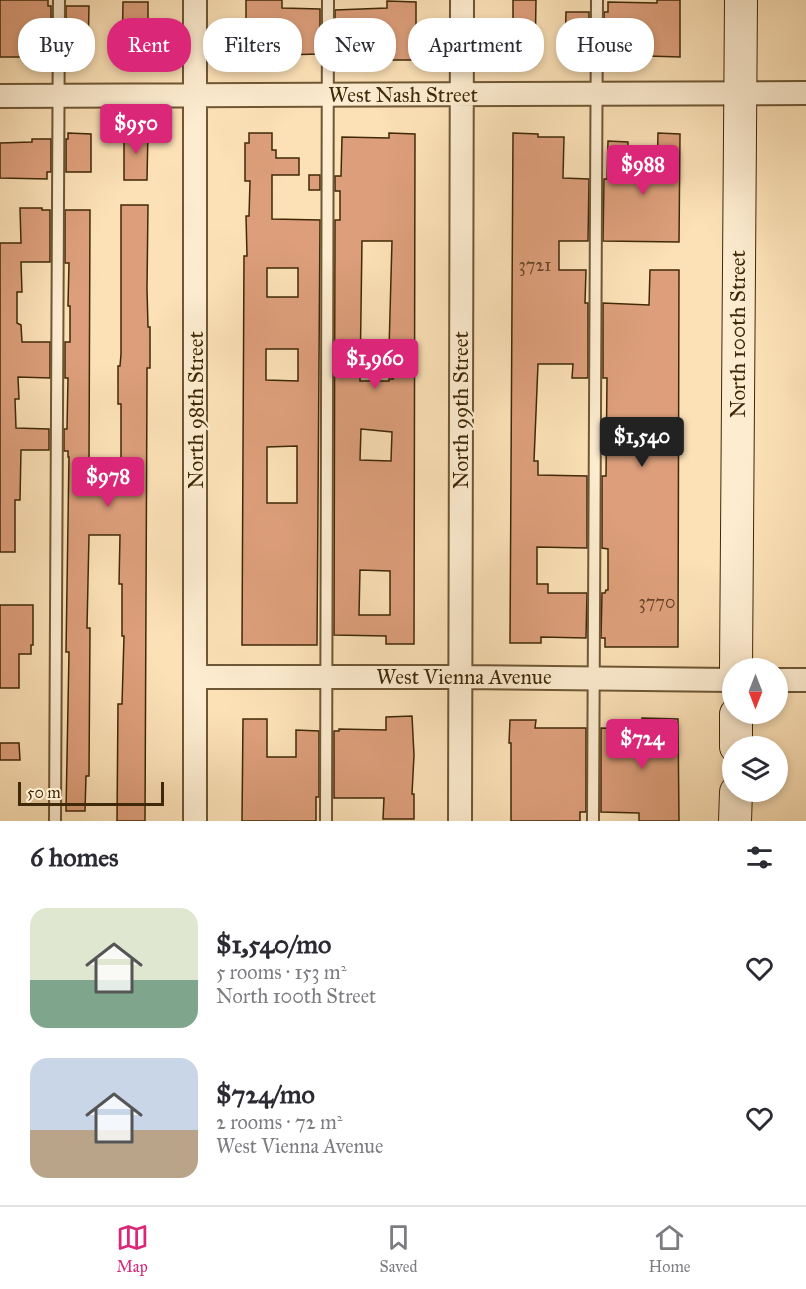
<!DOCTYPE html>
<html lang="en">
<head>
<meta charset="utf-8">
<style>
  :root { --surface:#fff; --page:#f7f7f7; --text:#2b2b33; --muted:#7c7c81; --line:#e1e1e2; --accent:#db2777 }
  body { margin:0; font-family:"IM FELL Great Primer",serif; background:var(--page); color:var(--text); height:100vh; display:flex; flex-direction:column; font-size:22px; white-space:nowrap }
  * { box-sizing:border-box; margin:0 }
  p { font-size:20px; color:var(--muted) }
  .icon { flex:none; width:33px; height:33px; fill:none; stroke:currentColor; stroke-width:2; stroke-linecap:round; stroke-linejoin:round }
  .map { position:relative; height:821px; overflow:hidden }
  .details { display:flex; flex-direction:column; background:var(--surface); flex:1 }
  .details>* { flex:none }
  .hud { position:absolute; left:18px; top:18px; width:771px; height:54px; display:flex; gap:12px }
  .needle { width:39px; rotate:180deg }
  .buttons { position:absolute; left:722px; top:658px; display:grid; gap:12px }
  .buttons a { display:grid; place-items:center; width:66px; height:66px; border-radius:50%; background:var(--surface); box-shadow:0 3px 9px #0003; font-size:30px }
  .scale { position:absolute; left:18px; bottom:15px; width:146px; box-sizing:border-box; padding-left:6px; border:3px solid #3f2908; border-top:0; font-size:16px; line-height:21px; white-space:nowrap; color:#3f2908; -webkit-text-stroke:4px #fdecd0; paint-order:stroke }
  .price { position:absolute; translate:-50% -51px; padding:0 14px; border-radius:6px; background:var(--accent); color:#fff; font-size:20px; line-height:39px; filter:drop-shadow(0 2px 3px #0008) }
  .price::after { content:''; position:absolute; left:50%; top:36px; width:18px; height:14px; margin-left:-9px; background:inherit; clip-path:polygon(0 0,100% 0,50% 100%) }
  .price.selected { background:#222; color:#fff }
  ul { padding:0; list-style:none }
  li { display:flex; align-items:center; gap:18px; height:150px; padding:0 30px }
  li span { display:grid; place-items:center; flex:none; width:168px; height:120px; border-radius:18px; color:#555 }
  li>.icon { margin-inline-start:auto }
  span .icon { width:72px; height:72px; fill:#fffc; stroke-width:1 }
  li b { font-size:26px }
  h2 { display:flex; justify-content:space-between; align-items:center; height:72px; padding:0 30px; font-size:26px }
  .tag { padding:0 21px; border-radius:24px; background:var(--surface); box-shadow:0 3px 9px #0003; font-size:21px; line-height:54px }
  .tag.selected { background:var(--accent); color:#fff }
  .menu { display:flex; justify-content:space-around; align-items:center; height:84px; border-top:2px solid var(--line); background:var(--surface); font-size:16px; color:var(--muted) }
  .menu a { display:grid; justify-items:center; gap:3px }
  .menu .selected { color:var(--accent) }
  .map>svg:first-child { display:block }
  .building { fill:#dd9f7b; stroke:#3f2908; stroke-width:1.5; fill-rule:evenodd }
  .lines { fill:none; stroke-linecap:round; stroke-linejoin:round }
  .lane-casing { stroke:#6e5734; stroke-width:14 }
  .street-casing { stroke:#6e5734; stroke-width:26 }
  .secondary-casing { stroke:#3f2908; stroke-width:34 }
  .lane { stroke:#fdecd0; stroke-width:10 }
  .street { stroke:#fdecd0; stroke-width:22 }
  .secondary { stroke:#fdecd0; stroke-width:32 }
  .labels { text-anchor:middle; stroke-width:4.5; stroke-linejoin:round; paint-order:stroke }
  .number-label { font-size:18px; fill:#664625 }
  .street-label { font-size:21px; fill:#3f2908; stroke:#fdecd0 }
</style>
</head>
<body>
<div class="map">
<svg width="806" height="821" viewBox="0 0 806 821">
  <rect width="100%" height="100%" fill="#fce1b7"/>
  <filter id="stains"><feTurbulence type="fractalNoise" baseFrequency=".00333" numOctaves="4"/><feColorMatrix values="0 0 0 0 .2 0 0 0 0 .09 0 0 0 0 .02 0 0 0 .5 -.17"/></filter>
  <radialGradient id="worn" r=".72"><stop offset=".6" stop-color="#630" stop-opacity="0"/><stop offset="1" stop-color="#630" stop-opacity=".3"/></radialGradient>
  <!-- building -->
  <path class="building" d="M0 0H48V6H51V53H47L46 57H0Z
    M246 0H282V8L320 9V54L279 55V59L246 58Z
    M513 0H536L535 59 513 58Z
    M657 0H680V57L648 56V50L604 51V12H608V2L657 3Z
    M387 1 416 2V60H346V54H335V10L387 8Z
    M123 2H148V61H122Z
    M66 6H89L88 53H66Z
    M566 12H589V50H565Z
    M124 130H148L147 180H124Z
    M68 133 91 134V172H66V139H68Z
    M249 133H272V150H276V158H299V175H272V219L320 220 317 645H242L244 256H247L246 216H249L250 181H245V143H249ZM267 268H298V297H267ZM266 349H298V381L266 380ZM297 446V503H267V447Z
    M389 133 415 134 414 644H386V636L334 635 335 220H340V191H335V176H341L342 137 389 138ZM362 241H392L389 350H393V379H389V381H360ZM361 429 392 432 391 461 360 460ZM360 570 390 571V615H359Z
    M513 133 538 134V137H564L563 178 589 179 588 241H559V270H586L585 303H588V378H572L573 364H538L534 461H538V475L587 476V548L537 547V584H548V593H587L586 638 541 637V643H510Z
    M658 133 680 134 679 242 603 241 604 179H607L608 141 628 142 627 174 657 175Z
    M32 139H51V172H47V179L0 178V143L32 142Z
    M309 175H320V190H309Z
    M121 205H148L147 289 148 327H150V368H147V380L145 821H117L118 704H122L124 636H122V584H119L120 535H89L87 628H90L89 776H86L85 811H66L69 652H66L69 457H68V451H64V429H67L68 378H65V342H70V306H68L69 263H65V210H90L89 467H121V404H118V366H120L121 354Z
    M20 208H42V210H50V262H21L22 292H17V323L21 325 22 342H50V378L18 377 19 399H15L16 428 49 429V450H21L20 500H15V552H0V243H21Z
    M650 270H679L678 647H605V638H601L602 593H605L606 590H608V549L602 548V476H606L607 378H603V303L649 305Z
    M0 605H33V645H31V654H19V688H0Z
    M412 716 414 755 412 794H414V819H383L384 798H334V731H339V729L386 730V717Z
    M642 718 678 719 679 821H639V813L601 812V728L642 729Z
    M243 719H267V757H296V730L319 731V797H316V821H242Z
    M510 720H536L535 728H586V812H580V821H511V743H509Z
    M0 743H19L20 760H0Z"/>
  <g class="lines">
    <!-- lane casing -->
    <g class="lane-casing">
      <path id="lane" d="M55 821 59 0
        M326 821 328 0
        M593 821 597 0"/>
    </g>
    <!-- street casing -->
    <g class="street-casing">
      <path id="street" d="M0 96 806 93
        M196 677H461L732 680
        M777 680H806
        M195 821V0
        M460 821 462 0"/>
    </g>
    <!-- secondary casing -->
    <g class="secondary-casing">
      <path id="secondary" d="M736 669 741 0
        M736 747V714
        M735 821 736 792"/>
    </g>
    <!-- lane -->
    <use href="#lane" class="lane"/>
    <!-- street -->
    <use href="#street" class="street"/>
    <!-- secondary -->
    <use href="#secondary" class="secondary"/>
  </g>
  <g class="labels">
    <!-- number labels -->
    <g class="number-label">
      <text x="535" y="271">3721</text>
      <text x="657" y="608">3770</text>
    </g>
    <!-- street labels -->
    <g class="street-label">
      <text x="403" y="102">West Nash Street</text>
      <text transform="translate(738 334) rotate(-90)" y="7">North 100th Street</text>
      <text transform="translate(196 410) rotate(-90)" y="7">North 98th Street</text>
      <text transform="translate(461 410) rotate(-90)" y="7">North 99th Street</text>
      <text x="464" y="684">West Vienna Avenue</text>
    </g>
  </g>
  <rect width="100%" height="100%" filter="url(#stains)"/>
  <rect width="100%" height="100%" fill="url(#worn)"/>
</svg>
<div class="buttons">
<a><svg class="needle" viewBox="-14 -14 28 28"><path d="M0-13l5 13h-10z" fill="#e53935"/><path d="M0 13l5-13h-10z" fill="#7c7c81"/></svg></a>
<a><svg class="icon" aria-label="layers" viewBox="0 0 24 24"><path d="M12 4l9 5-9 5-9-5zM3 14l9 5 9-5"/></svg></a>
</div>
<div class="scale">50 m</div>
<b class="price" style="left:136px;top:155px">$950</b>
<b class="price" style="left:643px;top:196px">$988</b>
<b class="price" style="left:375px;top:390px">$1,960</b>
<b class="price selected" style="left:642px;top:468px">$1,540</b>
<b class="price" style="left:108px;top:508px">$978</b>
<b class="price" style="left:642px;top:770px">$724</b>
<div class="hud">
<a class="tag">Buy</a>
<a class="tag selected">Rent</a>
<a class="tag">Filters</a>
<a class="tag">New</a>
<a class="tag">Apartment</a>
<a class="tag">House</a>
</div>
</div>
<section class="details">
<h2>6 homes<svg class="icon" aria-label="filters" viewBox="0 0 24 24"><path d="M4 7h16M4 17h16"/><circle cx="9" cy="7" r="2"/><circle cx="15" cy="17" r="2"/></svg></h2>
<ul>
<li><span style="background:linear-gradient(#dfe7d0 60%,#7fa58c 0)"><svg class="icon" aria-label="home" viewBox="0 0 24 24"><path d="M3 11l9-7 9 7M6 9v11h12V9"/></svg></span><div><b>$1,540/mo</b><p>5 rooms · 153 m²</p><p>North 100th Street</p></div><svg class="icon" aria-label="heart" viewBox="0 0 24 24"><path d="M12 20l-8-8c-3-5 5-10 8-4 3-6 11-1 8 4z"/></svg></li>
<li><span style="background:linear-gradient(#c9d6e8 60%,#b9a48a 0)"><svg class="icon" aria-label="home" viewBox="0 0 24 24"><path d="M3 11l9-7 9 7M6 9v11h12V9"/></svg></span><div><b>$724/mo</b><p>2 rooms · 72 m²</p><p>West Vienna Avenue</p></div><svg class="icon" aria-label="heart" viewBox="0 0 24 24"><path d="M12 20l-8-8c-3-5 5-10 8-4 3-6 11-1 8 4z"/></svg></li>
</ul>
</section>
<nav class="menu">
<a class="selected"><svg class="icon" aria-label="map" viewBox="0 0 24 24"><path d="M3 6l6-2 6 2 6-2v14l-6 2-6-2-6 2zM9 4v14M15 6v14"/></svg>Map</a>
<a><svg class="icon" aria-label="saved" viewBox="0 0 24 24"><path d="M7 4h10v16l-5-4-5 4z"/></svg>Saved</a>
<a><svg class="icon" aria-label="home" viewBox="0 0 24 24"><path d="M3 11l9-7 9 7M6 9v11h12V9"/></svg>Home</a>
</nav>
</body>
</html>
